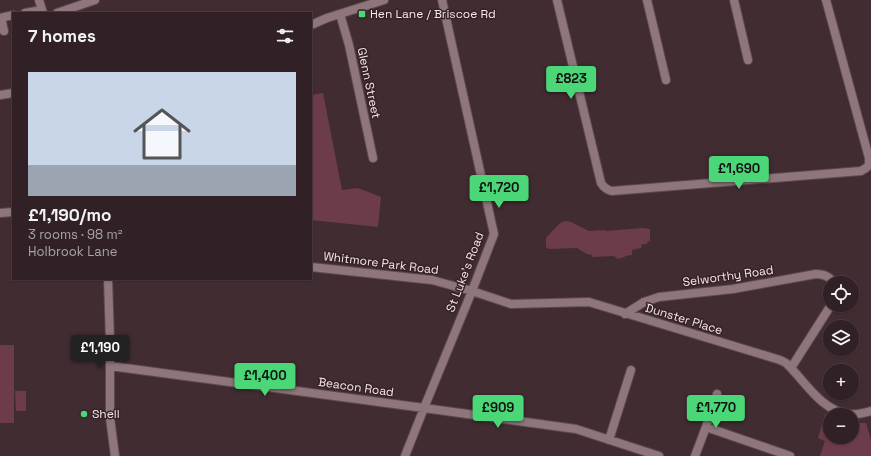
<!DOCTYPE html>
<html lang="en">
<head>
<meta charset="utf-8">
<style>
  :root { --surface:#312126; --page:#3d2e32; --text:#f1f3f6; --muted:#a8a3a7; --line:#4c3e43; --accent:#4bd677 }
  body { margin:0; font-family:"Space Grotesk",sans-serif; background:var(--page); color:var(--text); height:100vh; display:flex; flex-direction:column; font-size:15px; white-space:nowrap }
  * { box-sizing:border-box; margin:0 }
  p { font-size:13px; color:var(--muted) }
  .icon { flex:none; width:22px; height:22px; fill:none; stroke:currentColor; stroke-width:2; stroke-linecap:round; stroke-linejoin:round }
  .map { position:relative; flex:1; overflow:hidden }
  .drawer { position:absolute; left:12px; top:12px; width:300px; height:268px; display:flex; flex-direction:column; background:var(--surface); border-radius:0px; box-shadow:0 1px 3px #0004,0 0 0 1px var(--line) }
  .drawer>* { flex:none }
  .controls { position:absolute; left:823px; top:276px; display:grid; gap:8px }
  .controls a { display:grid; place-items:center; width:36px; height:36px; border-radius:50%; background:var(--surface); box-shadow:0 1px 3px #0004,0 0 0 1px var(--line); font-size:20px }
  .price { position:absolute; translate:-50% -34px; padding:0 9px; border-radius:4px; background:var(--accent); color:#111; font-size:13px; line-height:26px; filter:drop-shadow(0 1px 2px #0008) }
  .price::after { content:''; position:absolute; left:50%; top:24px; width:12px; height:9px; margin-left:-6px; background:inherit; clip-path:polygon(0 0,100% 0,50% 100%) }
  .price.current { background:#222; color:#fff }
  ul { padding:0; list-style:none }
  li { display:grid; align-content:center; gap:8px; height:212px; padding:0 16px }
  li span { display:grid; place-items:center; height:124px; border-radius:0px; color:#555 }
  li>.icon { margin-inline-start:auto }
  span .icon { width:72px; height:72px; fill:#fffc; stroke-width:1 }
  li b { font-size:17px }
  h2 { display:flex; justify-content:space-between; align-items:center; height:48px; padding:0 16px; font-size:17px }
  .map>svg:first-child { display:block }
  .green { fill:#6d3c4b }
  .lines { fill:none; stroke-linecap:round; stroke-linejoin:round }
  .minor-casing { stroke:#5d4b50; stroke-width:10 }
  .minor { stroke:#8f767c; stroke-width:8 }
  .poi-dot { fill:#4bd677; stroke:#372228; stroke-width:1.5 }
  .labels { text-anchor:middle; stroke-width:3; stroke-linejoin:round; paint-order:stroke }
  .poi-label { font-size:12px; fill:#f6e8eb; stroke:#372228; text-anchor:start }
  .street-label { font-size:12px; fill:#f6e8eb; stroke:#372228 }
</style>
</head>
<body>
<div class="map">
<svg width="871" height="456" viewBox="0 0 871 456">
  <rect width="100%" height="100%" fill="#412c32"/>
  <!-- green -->
  <path class="green" d="M323 93 342 190 358 188 381 197 378 227 311 220V95Z
    M565 221 571 222 589 231 605 230V231L643 228 650 229V241L647 242V244H642L641 248 632 250V255C626 255 623 258 618 259L614 256 592 257V255L587 254 577 248 549 249 546 247V238C552 232 557 224 565 221Z
    M0 345H14V423H0Z
    M15 391H26V411H16Z
    M825 414 830 416V437H852V423H866L871 440V456H820L825 441 818 438Z"/>
  <g class="lines">
    <!-- minor casing -->
    <g class="minor-casing">
      <path id="minor" d="M39 0 43 13
        M557 0 601 183C604 188 607 190 612 191 695 184 778 177 861 171L866 168 869 165
        M647 0 666 80
        M734 0 748 60
        M826 0 869 158V165
        M25 13 42 10
        M57 13 95 0
        M340 14 349 45 373 158
        M0 18 13 15
        M1 18 4 31
        M311 25 327 18 384 0
        M0 95 13 93
        M0 213 13 212
        M311 267 432 280 472 291 511 304 589 302 780 360 786 363 791 368C807 385 824 412 849 414 856 415 864 413 871 411
        M108 279 110 341V418L115 456
        M625 314 644 302 659 297 733 289 816 274C825 274 829 277 835 283
        M110 366 424 408 576 429 659 456
        M791 368 831 305
        M706 427 790 456
        M609 440 631 370
        M405 456 424 408 472 291 494 234 442 0
        M695 456 706 427 717 394"/>
    </g>
    <!-- minor -->
    <use href="#minor" class="minor"/>
  </g>
  <!-- markers -->
  <g class="poi-dot">
    <rect x="358" y="10" width="8" height="8" rx="2"/>
    <circle cx="84" cy="414" r="4"/>
  </g>
  <g class="labels">
    <!-- poi labels -->
    <g class="poi-label">
      <text x="370" y="18">Hen Lane / Briscoe Rd</text>
      <text x="92" y="418">Shell</text>
    </g>
    <!-- street labels -->
    <g class="street-label">
      <text transform="translate(369 83) rotate(78)" y="4">Glenn Street</text>
      <text transform="translate(381 263) rotate(7)" y="4">Whitmore Park Road</text>
      <text transform="translate(465 272) rotate(-69)" y="4">St Luke's Road</text>
      <text transform="translate(728 276) rotate(-8)" y="4">Selworthy Road</text>
      <text transform="translate(684 319) rotate(17)" y="4">Dunster Place</text>
      <text transform="translate(356 387) rotate(8)" y="4">Beacon Road</text>
    </g>
  </g>
</svg>
<div class="controls">
<a><svg class="icon" aria-label="locate" viewBox="0 0 24 24"><circle cx="12" cy="12" r="6"/><path d="M12 2v4M12 18v4M2 12h4M18 12h4"/></svg></a>
<a><svg class="icon" aria-label="layers" viewBox="0 0 24 24"><path d="M12 4l9 5-9 5-9-5zM3 14l9 5 9-5"/></svg></a>
<a>+</a>
<a>−</a>
</div>
<b class="price" style="left:571px;top:100px">£823</b>
<b class="price" style="left:739px;top:190px">£1,690</b>
<b class="price" style="left:499px;top:209px">£1,720</b>
<b class="price current" style="left:100px;top:369px">£1,190</b>
<b class="price" style="left:265px;top:397px">£1,400</b>
<b class="price" style="left:498px;top:429px">£909</b>
<b class="price" style="left:716px;top:429px">£1,770</b>
<section class="drawer">
<h2>7 homes<svg class="icon" aria-label="filters" viewBox="0 0 24 24"><path d="M4 7h16M4 17h16"/><circle cx="9" cy="7" r="2"/><circle cx="15" cy="17" r="2"/></svg></h2>
<ul>
<li><span style="background:linear-gradient(#c9d6e8 75%,#9aa5b1 0)"><svg class="icon" aria-label="home" viewBox="0 0 24 24"><path d="M3 11l9-7 9 7M6 9v11h12V9"/></svg></span><div><b>£1,190/mo</b><p>3 rooms · 98 m²</p><p>Holbrook Lane</p></div></li>
</ul>
</section>
</div>
</body>
</html>
